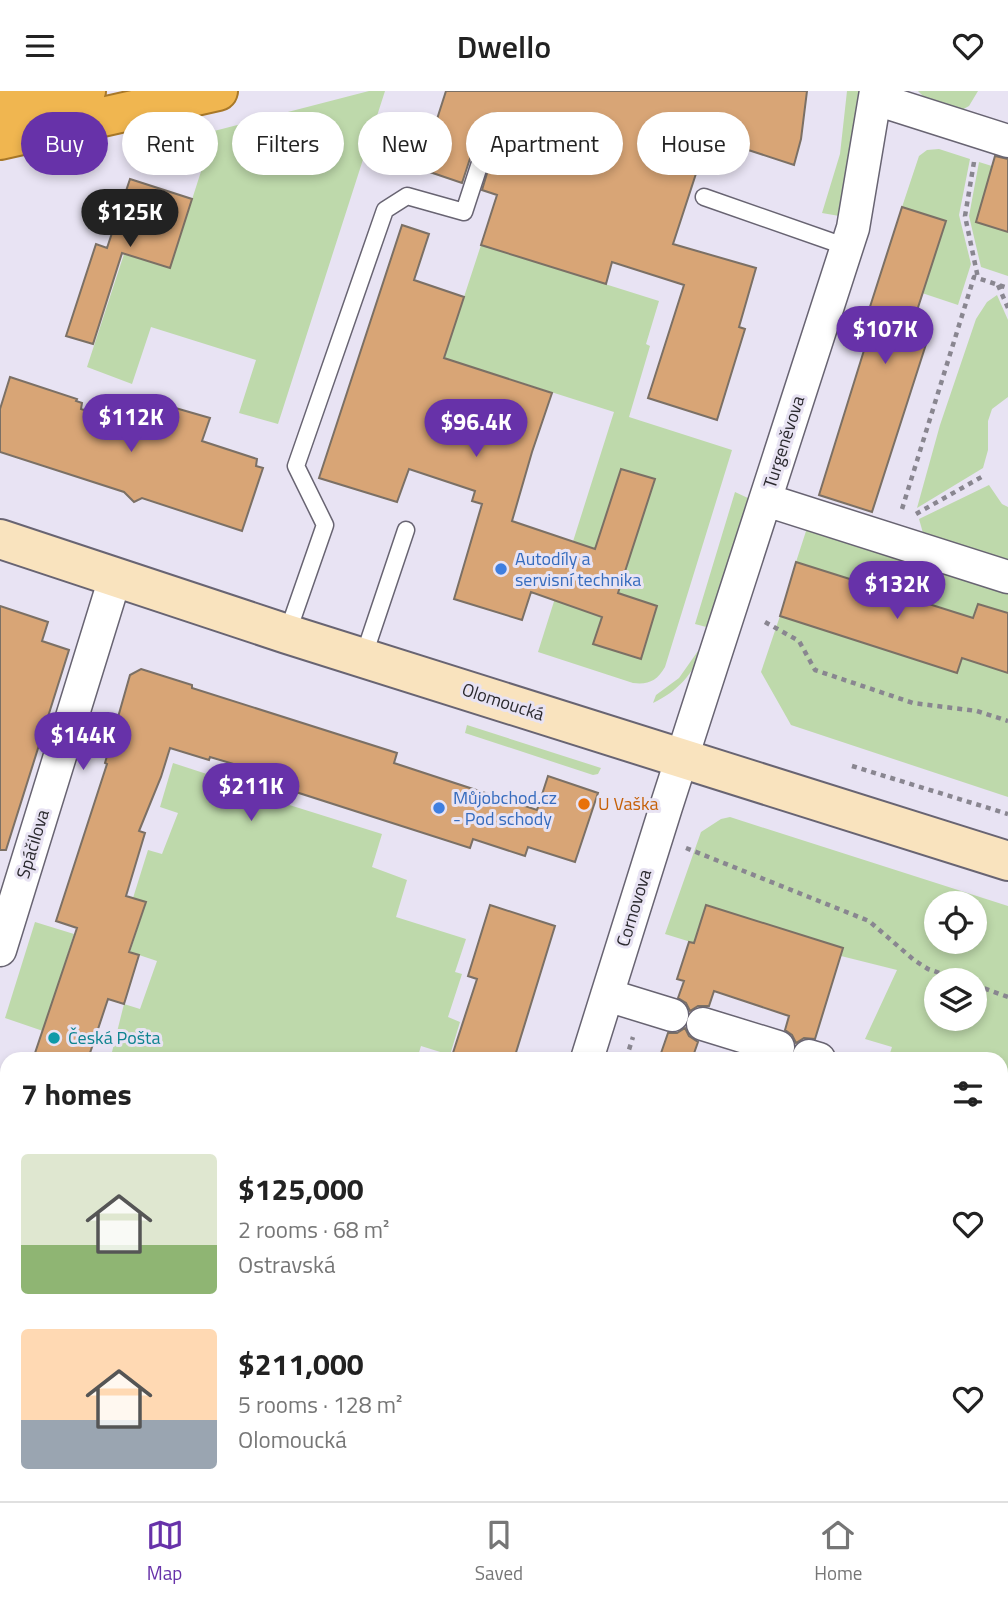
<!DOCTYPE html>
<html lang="en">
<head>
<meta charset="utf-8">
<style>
  :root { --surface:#fff; --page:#f6f6f6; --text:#222; --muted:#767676; --line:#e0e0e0; --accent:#6732a9 }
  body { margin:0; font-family:"Titillium Web",sans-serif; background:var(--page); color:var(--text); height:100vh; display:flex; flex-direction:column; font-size:26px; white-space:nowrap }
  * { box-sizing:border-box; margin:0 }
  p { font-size:23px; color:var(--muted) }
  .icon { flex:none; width:38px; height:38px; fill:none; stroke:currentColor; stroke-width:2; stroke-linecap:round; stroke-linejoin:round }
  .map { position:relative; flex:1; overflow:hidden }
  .sheet { position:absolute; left:0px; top:961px; width:1008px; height:450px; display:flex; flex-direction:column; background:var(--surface); border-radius:21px 21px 0 0; box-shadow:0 4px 10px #0003 }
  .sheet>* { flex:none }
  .hud { position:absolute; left:21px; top:21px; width:966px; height:63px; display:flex; gap:14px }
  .tools { position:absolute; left:924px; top:800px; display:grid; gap:14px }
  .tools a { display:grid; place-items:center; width:63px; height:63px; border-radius:50%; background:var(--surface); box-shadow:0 4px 10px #0003; font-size:35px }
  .price { position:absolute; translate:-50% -60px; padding:0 16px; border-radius:24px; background:var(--accent); color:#fff; font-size:23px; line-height:46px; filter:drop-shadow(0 2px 4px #0008) }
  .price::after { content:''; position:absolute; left:50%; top:42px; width:21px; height:16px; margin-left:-10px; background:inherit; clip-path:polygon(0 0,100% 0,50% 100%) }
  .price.selected { background:#222; color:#fff }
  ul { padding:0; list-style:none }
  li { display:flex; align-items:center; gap:21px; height:175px; padding:0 21px }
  li span { display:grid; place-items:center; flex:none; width:196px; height:140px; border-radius:7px; color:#555 }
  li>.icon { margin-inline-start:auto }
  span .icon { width:84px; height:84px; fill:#fffc; stroke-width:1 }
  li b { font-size:30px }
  h2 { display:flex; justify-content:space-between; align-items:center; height:84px; padding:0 21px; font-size:30px }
  .chip { padding:0 24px; border-radius:32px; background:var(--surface); box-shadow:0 4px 10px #0003; font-size:24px; line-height:63px }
  .chip.selected { background:var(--accent); color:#fff }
  header { display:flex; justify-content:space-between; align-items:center; height:91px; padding:0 21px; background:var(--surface); font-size:32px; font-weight:600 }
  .tabs { display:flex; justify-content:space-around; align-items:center; height:98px; border-top:2px solid var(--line); background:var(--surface); font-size:19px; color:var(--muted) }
  .tabs a { display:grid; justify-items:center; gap:4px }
  .tabs .selected { color:var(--accent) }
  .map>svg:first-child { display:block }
  .green { fill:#bed9ab; fill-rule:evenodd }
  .building { fill:#d8a576; stroke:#7b7065; stroke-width:2 }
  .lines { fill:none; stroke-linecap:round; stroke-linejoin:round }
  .service-casing { stroke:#686472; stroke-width:19 }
  .minor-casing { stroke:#686472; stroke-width:35 }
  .secondary-casing { stroke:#686472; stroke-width:42 }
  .trunk-casing { stroke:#a87828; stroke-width:42 }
  .path { stroke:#898690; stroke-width:4.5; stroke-dasharray:5 5; stroke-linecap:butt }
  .service { stroke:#fff; stroke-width:16 }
  .minor { stroke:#fff; stroke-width:32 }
  .secondary { stroke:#f9e3be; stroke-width:38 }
  .trunk { stroke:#f0b650; stroke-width:38 }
  .shop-dot { fill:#3f7fe0; stroke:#e8e3f3; stroke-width:2.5 }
  .food-dot { fill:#e8710a; stroke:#e8e3f3; stroke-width:2.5 }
  .culture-dot { fill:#0f9aa8; stroke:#e8e3f3; stroke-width:2.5 }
  .labels { text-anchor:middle; stroke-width:6; stroke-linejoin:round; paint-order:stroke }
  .street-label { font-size:18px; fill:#2a292e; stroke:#e8e3f3 }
  .shop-label { font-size:18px; fill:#366cbe; stroke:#e8e3f3; text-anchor:start }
  .food-label { font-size:18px; fill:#c56008; stroke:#e8e3f3; text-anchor:start }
  .culture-label { font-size:18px; fill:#0d838f; stroke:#e8e3f3; text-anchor:start }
</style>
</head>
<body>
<header><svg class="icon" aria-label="menu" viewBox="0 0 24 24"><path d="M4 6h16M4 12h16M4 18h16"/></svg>Dwello<svg class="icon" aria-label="heart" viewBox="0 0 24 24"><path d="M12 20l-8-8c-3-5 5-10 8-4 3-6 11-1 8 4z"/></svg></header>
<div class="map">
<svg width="1008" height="1410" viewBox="0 0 1008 1410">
  <rect width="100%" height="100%" fill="#e8e3f3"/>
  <!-- green -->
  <path class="green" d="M369 0H385L278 333 239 322 256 269 151 236 132 293 87 276 124 163 170 177 214 40Z
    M847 0H866L845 126 822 122 840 63Z
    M918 0H978L969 15 958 21 928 10Z
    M939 58 970 68 959 124 971 173 958 214 922 202 945 130 902 116 919 65 927 59Z
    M979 71 1008 80 977 131 1008 141V185L981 176 969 125Z
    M481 154 659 210 646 253 650 255 629 326 732 359 665 576C657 590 648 594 633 592L538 561 614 321 444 267Z
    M997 204 1008 229V306L992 318 988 330V359L983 377 917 417 940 334 976 228 987 211Z
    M989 394 1002 413 1008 416V475L939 453 923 442 919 428Z
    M735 401 750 408 710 537 695 533Z
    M807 437 1008 496V522L978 513 973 527 796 471Z
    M780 525 957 582 962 567 1008 582V706L791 634 761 581Z
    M698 560H702C692 584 678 600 653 612L656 604 679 587Z
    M467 634 601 677 598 683 593 684 465 642Z
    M173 672 268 703 267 707 382 743 372 776 407 789 396 826 466 848 455 881 462 883 448 926 460 931 450 964 421 955 417 968H131L112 961 124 913 140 918 157 870 130 861 146 811 133 807 148 759 162 763 178 722 160 716Z
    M730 726 1008 815V1007L1001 1005V968H888L892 956 865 948 897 879 841 865 843 857 707 814 694 852 665 843 701 741 721 728ZM936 812H975V850H936ZM936 889H975V928H936Z
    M35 831 74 843 43 940 5 927Z
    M1001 1138 1008 1141V1269L1001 1265Z
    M7 1257V1384L6 1387 0 1385V1278Z
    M1001 1275 1008 1279V1353L1001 1351Z
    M88 1404H261L259 1410H163L150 1406 148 1410H99L87 1406Z
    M562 1404H659L658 1410H560Z
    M716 1404H873L894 1410H714Z"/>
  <!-- building -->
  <path class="building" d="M446 0H807L801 48 794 74 730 53 729 56 707 49 673 153 756 177 739 236 745 238 717 329 648 307 684 194 612 171 606 193 481 154 497 104 482 99 503 29 496 22 487 24 483 28 462 92 421 78Z
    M995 65 1008 68V141L976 131Z
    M130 88 192 108 170 177 122 162 93 253 66 245 96 153 107 157Z
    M902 116 946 130 911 238 929 244 872 421 819 404 875 224 868 222Z
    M402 134 429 143 414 189 464 206 444 267 552 302 532 361 512 430 595 458 621 378 655 388 618 502 657 515 641 568 593 553 602 526 531 501 522 529 454 508 482 413 472 410 475 400 409 378 397 411 319 387Z
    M10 286 77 308 76 310 82 312 81 318 157 341 165 314 210 327 202 350 257 368 256 375 263 377 242 440 142 407 134 411 124 401 0 361V318Z
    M796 471 973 527 978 513 1008 522V582L962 567 957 582 780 525Z
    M0 515 48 531 42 550 69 559 6 759H0Z
    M141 578 192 594V597L397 662 394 672 537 719 548 685 598 702 575 771 528 756 525 765 473 748 470 757 271 693 274 685 210 666 209 669 170 657 161 686 139 740 145 742 126 805 146 811 129 861 139 864 124 913 108 908 88 968H33L77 837 56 830 107 673 105 672 130 584Z
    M490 814 555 835 514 968H451L477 888 468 885Z
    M706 814 843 857 815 948 804 947 796 952 792 944 785 939 789 925 714 900 709 915H698L690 920 686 912 678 907 684 890 677 888 689 851 694 852Z
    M685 937 689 945 698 951 692 968H659L668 942H677Z"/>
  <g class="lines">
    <!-- service casing -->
    <g class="service-casing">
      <path id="service" d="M704 106 847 156
        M287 543 325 434 296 375 385 119 407 105 464 121 493 32
        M363 567 406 439"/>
    </g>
    <!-- minor casing -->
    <g class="minor-casing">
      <path id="minor" d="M876 8 1008 50
        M766 409 1008 486
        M0 859 115 487
        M607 904 672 924
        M703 933 778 956
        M809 965 819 968
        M587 968 666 716 853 137 876 0
        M1001 1022 1008 1024
        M446 1410 448 1404
        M678 1410 680 1404"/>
    </g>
    <!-- secondary casing -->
    <g class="secondary-casing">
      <path id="secondary" d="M0 448 287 543 1008 770"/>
    </g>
    <!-- trunk casing -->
    <g class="trunk-casing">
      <path id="trunk" d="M0 19 86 0
        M0 49 218 0"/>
    </g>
    <!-- path -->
    <path class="path" d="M974 71 965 125 978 187
      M998 194 1008 217
      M902 418 974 186 1008 197
      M916 423 985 384
      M765 531 799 550 815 579 913 612 977 620 1008 630
      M852 675 1008 723
      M686 757 869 830 914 869 928 878 960 889
      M975 894 1008 906
      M626 968 633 946
      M1001 1133 1008 1135
      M1001 1270 1008 1273
      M1001 1358 1008 1360"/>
    <!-- service -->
    <use href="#service" class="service"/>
    <!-- minor -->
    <use href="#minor" class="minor"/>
    <!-- secondary -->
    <use href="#secondary" class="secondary"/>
    <!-- trunk -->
    <use href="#trunk" class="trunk"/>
  </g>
  <!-- markers -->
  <g class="shop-dot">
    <circle cx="501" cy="478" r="7"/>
    <circle cx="439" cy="717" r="7"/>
  </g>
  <circle class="food-dot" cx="584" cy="713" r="7"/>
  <circle class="culture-dot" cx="54" cy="947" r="7"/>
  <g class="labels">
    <!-- street labels -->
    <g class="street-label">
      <text transform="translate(784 351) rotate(-72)" y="6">Turgeněvova</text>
      <text transform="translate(503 611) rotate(18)" y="6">Olomoucká</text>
      <text transform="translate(33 753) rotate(-73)" y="6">Spáčilova</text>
      <text transform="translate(634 817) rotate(-73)" y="6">Cornovova</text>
    </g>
    <!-- shop labels -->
    <g class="shop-label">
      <text x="515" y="474">Autodíly a<tspan x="515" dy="21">servisní technika</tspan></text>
      <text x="453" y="713">Můjobchod.cz<tspan x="453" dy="21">- Pod schody</tspan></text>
    </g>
    <!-- food labels -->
    <g class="food-label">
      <text x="598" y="719">U Vaška</text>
    </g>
    <!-- culture labels -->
    <g class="culture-label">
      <text x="68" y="953">Česká Pošta</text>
    </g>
  </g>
</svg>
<div class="tools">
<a><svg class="icon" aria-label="locate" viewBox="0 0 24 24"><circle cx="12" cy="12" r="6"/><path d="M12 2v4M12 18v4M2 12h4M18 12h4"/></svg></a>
<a><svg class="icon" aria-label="layers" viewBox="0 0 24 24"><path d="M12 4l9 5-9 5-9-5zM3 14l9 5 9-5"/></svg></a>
</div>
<b class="price selected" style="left:130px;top:158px">$125K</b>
<b class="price" style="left:885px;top:275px">$107K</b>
<b class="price" style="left:131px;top:363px">$112K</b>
<b class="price" style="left:476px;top:368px">$96.4K</b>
<b class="price" style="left:897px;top:530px">$132K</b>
<b class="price" style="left:83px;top:681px">$144K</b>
<b class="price" style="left:251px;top:732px">$211K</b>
<div class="hud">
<a class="chip selected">Buy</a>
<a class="chip">Rent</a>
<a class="chip">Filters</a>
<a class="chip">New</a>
<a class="chip">Apartment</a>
<a class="chip">House</a>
</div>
<section class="sheet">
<h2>7 homes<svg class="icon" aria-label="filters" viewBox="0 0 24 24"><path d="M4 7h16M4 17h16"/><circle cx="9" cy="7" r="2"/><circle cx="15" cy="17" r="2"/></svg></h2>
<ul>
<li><span style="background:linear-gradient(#dfe7d0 65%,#8fb573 0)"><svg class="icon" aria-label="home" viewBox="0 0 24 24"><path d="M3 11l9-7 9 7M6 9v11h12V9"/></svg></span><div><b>$125,000</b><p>2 rooms · 68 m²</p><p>Ostravská</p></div><svg class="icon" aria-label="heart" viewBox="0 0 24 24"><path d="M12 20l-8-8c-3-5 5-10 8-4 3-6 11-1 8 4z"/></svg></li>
<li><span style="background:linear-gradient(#ffd9b3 65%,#9aa5b1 0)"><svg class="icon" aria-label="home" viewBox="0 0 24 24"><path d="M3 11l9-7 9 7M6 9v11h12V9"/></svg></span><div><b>$211,000</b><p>5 rooms · 128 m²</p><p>Olomoucká</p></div><svg class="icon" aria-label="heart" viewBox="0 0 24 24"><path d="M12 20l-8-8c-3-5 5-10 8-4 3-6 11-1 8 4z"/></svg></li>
</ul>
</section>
</div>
<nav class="tabs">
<a class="selected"><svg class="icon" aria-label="map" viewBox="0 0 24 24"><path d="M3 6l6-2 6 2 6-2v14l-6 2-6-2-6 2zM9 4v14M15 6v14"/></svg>Map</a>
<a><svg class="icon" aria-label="saved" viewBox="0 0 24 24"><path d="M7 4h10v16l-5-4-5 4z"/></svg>Saved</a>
<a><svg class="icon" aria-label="home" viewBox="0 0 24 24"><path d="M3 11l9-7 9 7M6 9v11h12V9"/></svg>Home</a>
</nav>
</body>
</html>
